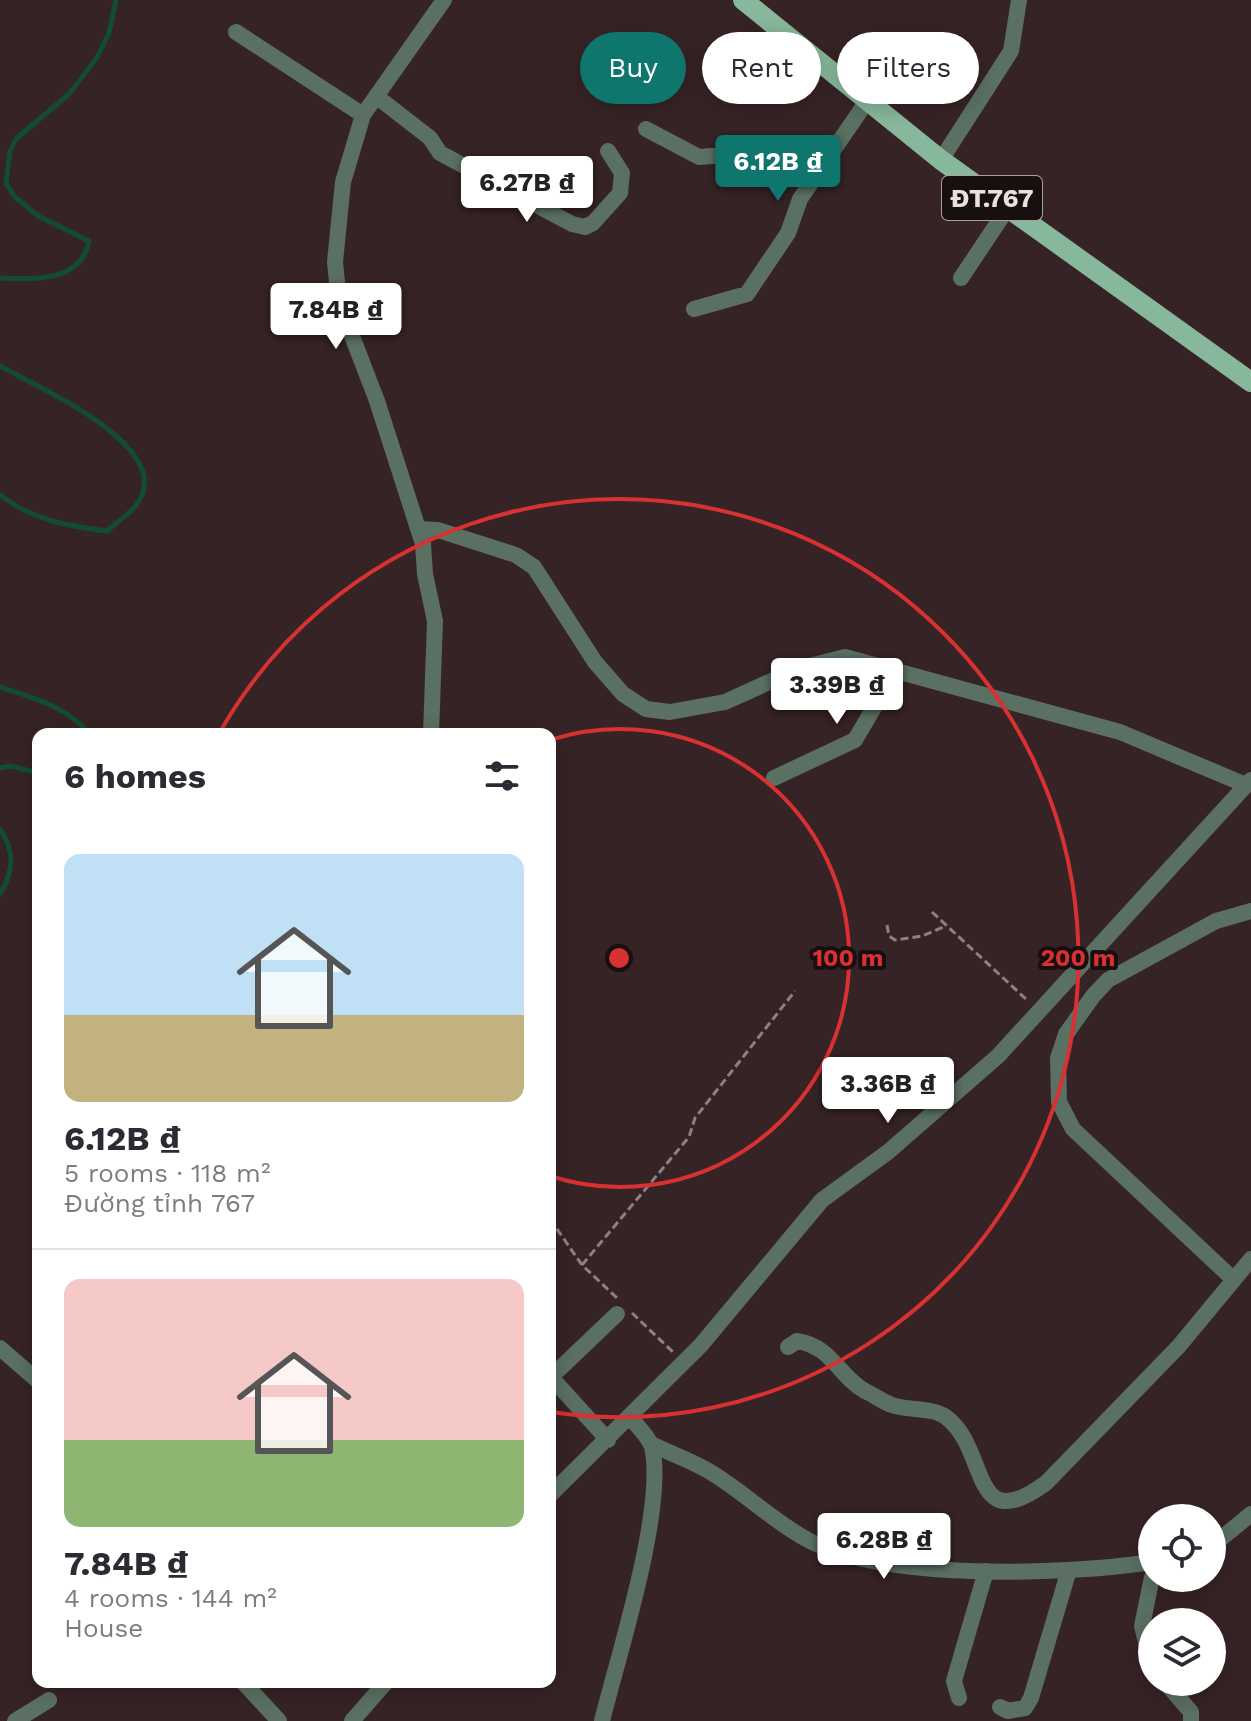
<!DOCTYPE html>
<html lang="en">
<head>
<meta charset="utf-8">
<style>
  :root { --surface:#fff; --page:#f7f7f7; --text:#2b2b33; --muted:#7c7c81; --line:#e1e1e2; --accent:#0f766e }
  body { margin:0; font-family:"Work Sans",sans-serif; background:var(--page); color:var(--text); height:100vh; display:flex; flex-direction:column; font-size:30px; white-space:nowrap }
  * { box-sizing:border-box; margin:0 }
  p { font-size:26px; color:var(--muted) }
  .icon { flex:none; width:44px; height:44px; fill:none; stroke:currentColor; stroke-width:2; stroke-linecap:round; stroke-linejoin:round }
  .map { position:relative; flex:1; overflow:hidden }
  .details { position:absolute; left:32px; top:728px; width:524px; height:960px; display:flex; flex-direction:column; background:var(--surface); border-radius:16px; box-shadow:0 4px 20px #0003 }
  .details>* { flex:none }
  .hud { position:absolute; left:580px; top:32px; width:550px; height:72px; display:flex; gap:16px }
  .buttons { position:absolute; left:1138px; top:1504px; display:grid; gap:16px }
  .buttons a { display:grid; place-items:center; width:88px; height:88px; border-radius:50%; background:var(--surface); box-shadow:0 4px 20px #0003; font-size:40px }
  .price { position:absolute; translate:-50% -68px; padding:0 18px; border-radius:8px; background:#fff; color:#222; font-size:26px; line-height:52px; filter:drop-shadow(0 2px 4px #0008) }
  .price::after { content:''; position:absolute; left:50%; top:48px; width:24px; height:18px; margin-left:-12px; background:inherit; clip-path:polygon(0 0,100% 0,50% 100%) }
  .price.current { background:var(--accent); color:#fff }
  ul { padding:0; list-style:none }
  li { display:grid; align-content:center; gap:16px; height:424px; padding:0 32px }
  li+li { border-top:2px solid var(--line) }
  li span { display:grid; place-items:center; height:248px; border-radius:16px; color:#555 }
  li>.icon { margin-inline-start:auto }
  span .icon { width:144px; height:144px; fill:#fffc; stroke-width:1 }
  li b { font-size:34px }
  h2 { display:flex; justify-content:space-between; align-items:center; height:96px; padding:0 32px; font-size:34px }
  .pill { padding:0 28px; border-radius:36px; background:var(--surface); box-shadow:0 4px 20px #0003; font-size:28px; line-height:72px }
  .pill.current { background:var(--accent); color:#fff }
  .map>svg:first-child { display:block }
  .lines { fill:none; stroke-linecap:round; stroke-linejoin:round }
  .stream { stroke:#124d31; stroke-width:5 }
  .path { stroke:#8f7f81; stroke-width:3; stroke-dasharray:8 4; stroke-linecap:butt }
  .minor { stroke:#5a7062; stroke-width:16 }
  .major { stroke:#88b89b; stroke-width:20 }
  .ring { fill:none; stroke:#d73131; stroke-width:4 }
  .labels { text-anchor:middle; stroke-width:8; stroke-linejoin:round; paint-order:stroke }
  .shield { fill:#180f10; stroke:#aca1a2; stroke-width:2 }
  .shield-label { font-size:26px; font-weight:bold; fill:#ecdfe0 }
  .centre { fill:#d73131; stroke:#180f10; stroke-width:4 }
  .ring-label { font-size:24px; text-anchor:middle; font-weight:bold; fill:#d73131; stroke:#180f10; stroke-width:8; stroke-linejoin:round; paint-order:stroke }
</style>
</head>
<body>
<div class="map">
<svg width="1251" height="1721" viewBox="0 0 1251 1721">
  <rect width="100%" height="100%" fill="#362325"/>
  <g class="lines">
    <!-- stream -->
    <path class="stream" d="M0 278C34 279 81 283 89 241L38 216 14 196 6 183 10 151 16 139 69 94 96 59 109 33 116 0
      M0 366C37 387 173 445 139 501 133 512 117 522 107 531 67 526 33 520 0 495
      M0 687C34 698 66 706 90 734
      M0 768 11 766 38 773
      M0 829C15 851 14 871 0 894"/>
    <!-- path -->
    <path class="path" d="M932 912 1027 1000
      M887 925 889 936 895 940 922 936 946 926
      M550 1219 582 1265 618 1299
      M582 1265 689 1137 695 1118 795 991
      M632 1313 673 1352"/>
    <!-- minor -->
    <path class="minor" d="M236 32 363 115
      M376 96 430 138 440 153 572 224 585 227 593 223 620 193 622 173 608 151
      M646 129 699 157 750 153 826 162
      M941 160 1011 51 1019 0
      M961 278 1007 209
      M694 309 747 294 788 233 800 199 867 101
      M419 529 438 530 516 555 534 567 595 662 623 694 646 709 670 712 725 702 798 669 845 657 1120 732 1246 785
      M431 734 435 621 425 574 423 544 377 401 339 302 335 262 343 182 363 115 444 0
      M774 778 855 740 896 670
      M1233 1279 1073 1129 1059 1102 1058 1058 1066 1034 1093 996 1108 980 1216 921 1251 911
      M788 1347 797 1341C833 1347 837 1375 865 1391 874 1395 883 1402 892 1405 908 1411 932 1407 946 1417 990 1450 969 1539 1046 1483L1179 1346 1251 1259
      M0 1348 38 1381
      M550 1376 608 1440
      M551 1377 617 1314
      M651 1444C670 1453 689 1460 707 1470 742 1490 772 1521 808 1540 884 1581 1066 1575 1152 1562
      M550 1495 701 1345 822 1200 888 1152 998 1056 1251 780
      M1212 1546 1251 1514
      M1152 1577 1142 1626 1152 1666
      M243 1682 279 1721
      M1165 1682 1191 1712V1721
      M959 1698 954 1681 986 1571
      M1000 1707 1008 1711 1025 1708 1031 1698 1069 1570
      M15 1721 49 1700
      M352 1721 386 1682
      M602 1721C618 1656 666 1508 652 1447 649 1437 637 1426 630 1417"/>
    <!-- major -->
    <path class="major" d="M743 0 941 160 1251 382"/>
  </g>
  <!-- distance rings -->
  <g class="ring">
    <path d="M550 740A229 229 0 1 1 550 1176"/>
    <path d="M220 732A459 459 0 1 1 551 1412"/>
  </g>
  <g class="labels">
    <!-- shield labels -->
    <rect class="shield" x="942" y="176" width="100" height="44" rx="6"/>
    <g class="shield-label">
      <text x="992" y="207">ĐT.767</text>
    </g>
  </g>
  <circle cx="619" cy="958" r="12" class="centre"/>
  <g class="ring-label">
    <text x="848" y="966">100 m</text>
    <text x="1078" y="966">200 m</text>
  </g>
</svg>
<div class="buttons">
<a><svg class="icon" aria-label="locate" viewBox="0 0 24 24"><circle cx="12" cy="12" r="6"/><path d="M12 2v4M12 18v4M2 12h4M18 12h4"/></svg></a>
<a><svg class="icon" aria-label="layers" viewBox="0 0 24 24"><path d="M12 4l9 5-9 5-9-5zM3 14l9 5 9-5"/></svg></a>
</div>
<b class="price current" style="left:778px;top:203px">6.12B ₫</b>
<b class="price" style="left:527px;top:224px">6.27B ₫</b>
<b class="price" style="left:336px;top:351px">7.84B ₫</b>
<b class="price" style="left:837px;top:726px">3.39B ₫</b>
<b class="price" style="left:888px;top:1125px">3.36B ₫</b>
<b class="price" style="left:884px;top:1581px">6.28B ₫</b>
<div class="hud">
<a class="pill current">Buy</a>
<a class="pill">Rent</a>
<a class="pill">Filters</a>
</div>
<section class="details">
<h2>6 homes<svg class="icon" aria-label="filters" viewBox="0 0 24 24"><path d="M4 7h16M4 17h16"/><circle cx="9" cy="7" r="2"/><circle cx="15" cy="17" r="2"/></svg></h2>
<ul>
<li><span style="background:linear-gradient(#bfe0f5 65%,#c2b280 0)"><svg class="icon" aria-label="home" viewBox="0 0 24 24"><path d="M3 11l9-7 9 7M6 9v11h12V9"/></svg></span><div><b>6.12B ₫</b><p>5 rooms · 118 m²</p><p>Đường tỉnh 767</p></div></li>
<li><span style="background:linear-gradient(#f6c9c9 65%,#8fb573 0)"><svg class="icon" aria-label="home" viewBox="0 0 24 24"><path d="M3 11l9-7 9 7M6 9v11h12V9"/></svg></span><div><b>7.84B ₫</b><p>4 rooms · 144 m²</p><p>House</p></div></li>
</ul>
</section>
</div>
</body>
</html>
